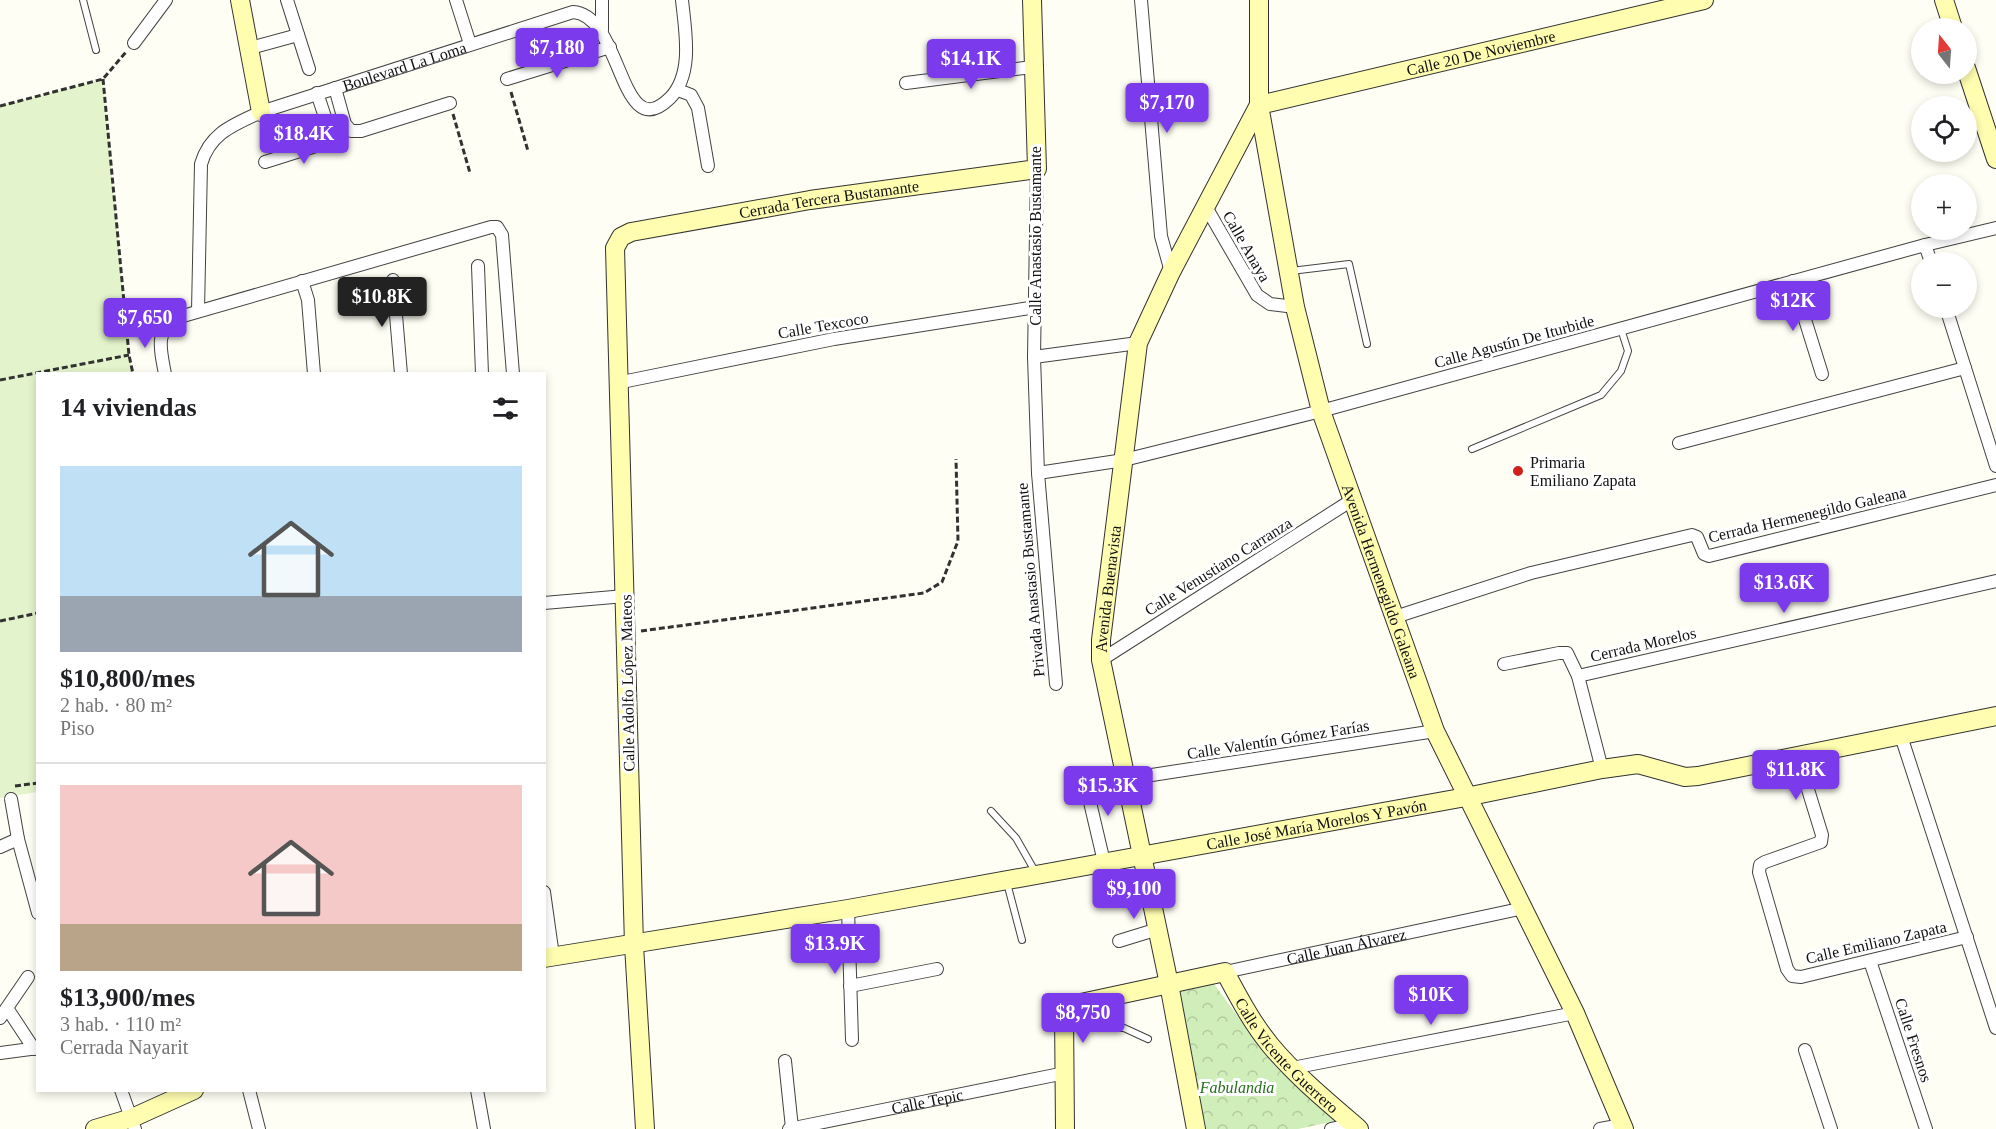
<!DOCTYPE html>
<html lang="es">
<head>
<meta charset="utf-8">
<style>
  :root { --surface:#fff; --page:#f6f6f6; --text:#202124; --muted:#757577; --line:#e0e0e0; --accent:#7c3aed }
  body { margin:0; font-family:"Times New Roman",serif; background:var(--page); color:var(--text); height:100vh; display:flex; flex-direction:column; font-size:22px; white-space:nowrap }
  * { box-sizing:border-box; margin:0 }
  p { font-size:20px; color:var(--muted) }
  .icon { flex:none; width:33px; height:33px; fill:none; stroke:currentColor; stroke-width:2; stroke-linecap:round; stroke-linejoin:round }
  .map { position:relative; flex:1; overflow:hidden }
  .details { position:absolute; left:36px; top:372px; width:510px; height:720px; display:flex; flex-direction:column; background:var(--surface); border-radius:0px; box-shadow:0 3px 9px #0003 }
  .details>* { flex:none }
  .needle { width:39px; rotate:343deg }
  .tools { position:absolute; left:1911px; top:18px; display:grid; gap:12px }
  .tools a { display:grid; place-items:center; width:66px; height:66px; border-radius:50%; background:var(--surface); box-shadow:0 3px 9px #0003; font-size:30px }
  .price { position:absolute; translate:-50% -51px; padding:0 14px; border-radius:6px; background:var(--accent); color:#fff; font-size:20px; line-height:39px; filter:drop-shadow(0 2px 3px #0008) }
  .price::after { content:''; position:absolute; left:50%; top:36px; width:18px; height:14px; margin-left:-9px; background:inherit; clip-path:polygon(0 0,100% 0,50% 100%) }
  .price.active { background:#222; color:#fff }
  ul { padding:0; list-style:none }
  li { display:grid; align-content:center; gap:12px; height:318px; padding:0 24px }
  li+li { border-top:2px solid var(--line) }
  li span { display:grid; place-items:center; height:186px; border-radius:0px; color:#555 }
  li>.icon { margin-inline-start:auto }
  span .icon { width:108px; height:108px; fill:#fffc; stroke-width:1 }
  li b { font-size:26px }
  h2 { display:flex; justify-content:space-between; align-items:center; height:72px; padding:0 24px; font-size:26px }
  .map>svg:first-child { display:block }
  .park { fill:url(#park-crowns) }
  .pitch { fill:#e3f4cc }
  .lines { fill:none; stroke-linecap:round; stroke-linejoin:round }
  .lane-casing { stroke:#434343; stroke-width:8 }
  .street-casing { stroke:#434343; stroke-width:14 }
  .secondary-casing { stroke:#323232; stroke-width:20 }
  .path { stroke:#323232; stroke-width:3; stroke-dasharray:6 3; stroke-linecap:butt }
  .lane { stroke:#fff; stroke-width:6 }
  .street { stroke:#fff; stroke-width:12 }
  .secondary { stroke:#fffdaf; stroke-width:18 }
  .poi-dot { fill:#ce221b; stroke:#fff; stroke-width:2 }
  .labels { text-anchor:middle; stroke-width:6; stroke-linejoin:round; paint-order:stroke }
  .street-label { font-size:16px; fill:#101010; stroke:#fff }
  .poi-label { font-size:16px; fill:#101010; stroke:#fff; text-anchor:start }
  .park-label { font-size:16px; font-style:italic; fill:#246f1a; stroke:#fff }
</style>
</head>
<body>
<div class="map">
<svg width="1996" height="1129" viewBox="0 0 1996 1129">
  <defs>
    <pattern id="park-crowns" width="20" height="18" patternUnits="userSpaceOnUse" patternTransform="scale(1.5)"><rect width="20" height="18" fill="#d0eeb9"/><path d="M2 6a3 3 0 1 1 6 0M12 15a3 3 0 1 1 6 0" fill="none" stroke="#b2cb9e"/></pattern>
  </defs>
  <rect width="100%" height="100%" fill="#fffef4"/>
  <!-- park -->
  <path class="park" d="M1211 980 1274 1065 1335 1121 1298 1129H1203L1174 988Z"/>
  <!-- pitch -->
  <path class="pitch" d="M103 79 129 355 133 373 38 374 37 792 0 798V106Z"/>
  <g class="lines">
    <!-- lane casing -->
    <g class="lane-casing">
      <path id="lane" d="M83 0 96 50
        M1291 271 1349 264 1367 344
        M1472 449 1601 395 1621 371 1628 351 1621 329
        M991 811 1016 838 1036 873
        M1007 883 1022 940
        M1065 1027 1124 1028 1148 1039"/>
    </g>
    <!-- street casing -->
    <g class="street-casing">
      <g id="street">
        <path d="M287 0 309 69"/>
        <path d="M456 0 470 44"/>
        <path d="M1141 0 1161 236 1171 272"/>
        <path d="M602 30V0"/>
        <path d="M134 43 166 0"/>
        <path d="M250 48 298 35"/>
        <path d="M507 79 610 47"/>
        <path d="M906 83 1032 67"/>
        <path d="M335 88 345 124 351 131H361L450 103"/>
        <path d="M678 90 691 95 698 108 708 166"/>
        <path d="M265 162 322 144 329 139 330 132 317 93"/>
        <path d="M1037 169 1034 357 1038 473 1056 684"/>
        <path d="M1206 207 1257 295 1270 304 1295 307"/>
        <path d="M1925 245 1931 262"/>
        <path d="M478 266 482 374"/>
        <path d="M393 280 401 374"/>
        <path d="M302 281 308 300 314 374"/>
        <path d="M1793 281 1822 374"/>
        <path d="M1946 308 1996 466"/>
        <path id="s1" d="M198 311 201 164C210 133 233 125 261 112L573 12C623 15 619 148 670 98 694 74 685 30 682 0"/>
        <path d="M1034 357 1138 343"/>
        <path d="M165 374C161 352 154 331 176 318L491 227H497L502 235 513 374"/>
        <path d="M617 383 834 339 1036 307"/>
        <path d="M1679 443 1965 368"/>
        <path d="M1038 473 1124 460 1321 411 1925 245 1996 228"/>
        <path d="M544 603 625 596"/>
        <path d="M1395 617 1531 573 1692 535 1697 537 1704 554 1709 556 1996 485"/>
        <path d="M1101 660 1352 500"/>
        <path d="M1504 664 1559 653H1567L1578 676 1602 769"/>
        <path d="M1578 676 1996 581"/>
        <path d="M1901 736 1996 1028"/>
        <path d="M1798 757 1822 835 1821 842 1765 862 1760 865 1759 872 1787 969 1792 976 1801 977 1967 937"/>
        <path d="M1126 779 1435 731"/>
        <path d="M1085 781 1104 862"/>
        <path d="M11 799 18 839 38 913"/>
        <path d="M0 847 18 839"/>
        <path d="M544 892 553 956"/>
        <path d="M848 909 852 1040"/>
        <path d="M1119 941 1158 929"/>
        <path d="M1870 961 1926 1129"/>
        <path id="s2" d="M1225 972 1524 908"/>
        <path d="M850 986 937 969"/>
        <path d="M7 1008 34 1049"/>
        <path d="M0 1018 28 977"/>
        <path d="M1805 1050 1831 1129"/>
        <path d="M0 1053 38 1048"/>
        <path d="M785 1061 792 1128"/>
        <path d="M1292 1068 1575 1013"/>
        <path d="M121 1090 135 1129"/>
        <path d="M249 1090 259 1129"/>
        <path d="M477 1090 484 1129"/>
        <path id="s3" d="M789 1129 1065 1073"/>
        <path d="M1331 1129 1353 1124"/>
        <path d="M1600 1129 1622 1125"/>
      </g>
    </g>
    <!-- secondary casing -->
    <g class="secondary-casing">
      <g id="secondary">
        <path d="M240 0 261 112"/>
        <path id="s4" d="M1259 0V105L1295 307 1321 411 1435 731 1575 1013 1624 1129"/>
        <path d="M1944 0 1953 28"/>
        <path d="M1966 68 1996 159"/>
        <path id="s5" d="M1259 105 1704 0"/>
        <path id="s6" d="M544 958 848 909 1466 797 1602 769 1638 764 1685 777 1698 776 1996 716"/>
        <path d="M95 1129 132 1118 194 1090"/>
        <path id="s7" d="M645 1129 634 945 615 248 621 237 631 232 810 200 1037 169 1032 0"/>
        <path id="s8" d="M1065 1129 1064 1011 1067 1006 1225 972C1239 998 1252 1023 1271 1046 1297 1077 1329 1103 1359 1129"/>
        <path id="s9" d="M1196 1129 1169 984 1101 660V640L1138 343 1171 272 1259 105"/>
      </g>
    </g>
    <!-- path -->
    <path class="path" d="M103 79 129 355 133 374
      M511 92 528 151
      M0 106 103 79 126 52
      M453 114 470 173
      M0 380 129 355
      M0 621 38 613
      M641 631 924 593 942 582 958 541 956 459
      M15 786 38 783"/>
    <!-- lane -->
    <use href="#lane" class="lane"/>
    <!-- street -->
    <use href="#street" class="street"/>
    <!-- secondary -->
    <use href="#secondary" class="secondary"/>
  </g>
  <!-- markers -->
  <circle class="poi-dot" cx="1518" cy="471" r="6"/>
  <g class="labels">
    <!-- street labels -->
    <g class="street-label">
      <text dy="6" stroke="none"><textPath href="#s5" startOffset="228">Calle 20 De Noviembre</textPath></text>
      <text dy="6" stroke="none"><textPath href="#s1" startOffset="380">Boulevard La Loma</textPath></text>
      <text dy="6" stroke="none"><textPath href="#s7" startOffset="1106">Cerrada Tercera Bustamante</textPath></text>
      <text transform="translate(1035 236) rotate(-90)" y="6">Calle Anastasio Bustamante</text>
      <text transform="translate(1247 246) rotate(60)" y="6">Calle Anaya</text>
      <text transform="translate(823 325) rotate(-10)" y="6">Calle Texcoco</text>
      <text transform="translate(1514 341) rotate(-15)" y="6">Calle Agustín De Iturbide</text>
      <text transform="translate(1807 514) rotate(-13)" y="6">Cerrada Hermenegildo Galeana</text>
      <text transform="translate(1218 566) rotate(-32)" y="6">Calle Venustiano Carranza</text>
      <text transform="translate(1030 580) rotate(-95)" y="6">Privada Anastasio Bustamante</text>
      <text dy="6" stroke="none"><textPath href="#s4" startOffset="598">Avenida Hermenegildo Galeana</textPath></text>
      <text dy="6" stroke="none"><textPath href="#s9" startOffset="550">Avenida Buenavista</textPath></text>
      <text transform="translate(1643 644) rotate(-13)" y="6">Cerrada Morelos</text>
      <text transform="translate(627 683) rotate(-91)" y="6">Calle Adolfo López Mateos</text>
      <text transform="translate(1278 739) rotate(-9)" y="6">Calle Valentín Gómez Farías</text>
      <text dy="6" stroke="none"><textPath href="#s6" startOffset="784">Calle José María Morelos Y Pavón</textPath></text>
      <text transform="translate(1876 942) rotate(-13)" y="6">Calle Emiliano Zapata</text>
      <text dy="6" stroke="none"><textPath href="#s2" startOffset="124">Calle Juan Álvarez</textPath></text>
      <text transform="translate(1914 1040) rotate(72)" y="6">Calle Fresnos</text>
      <text dy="6" stroke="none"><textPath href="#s8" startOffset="390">Calle Vicente Guerrero</textPath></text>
      <text dy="6" stroke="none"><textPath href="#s3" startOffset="141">Calle Tepic</textPath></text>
    </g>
    <!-- poi labels -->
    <g class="poi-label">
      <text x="1530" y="468">Primaria<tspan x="1530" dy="18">Emiliano Zapata</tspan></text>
    </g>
    <!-- park labels -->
    <g class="park-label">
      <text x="1237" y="1093">Fabulandia</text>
    </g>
  </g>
</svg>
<div class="tools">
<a><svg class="needle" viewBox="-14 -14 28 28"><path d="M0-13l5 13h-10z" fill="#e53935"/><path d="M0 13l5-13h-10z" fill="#757577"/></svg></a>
<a><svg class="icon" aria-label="locate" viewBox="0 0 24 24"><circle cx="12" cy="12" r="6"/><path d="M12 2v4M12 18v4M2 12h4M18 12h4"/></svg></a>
<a>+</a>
<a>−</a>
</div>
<b class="price" style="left:557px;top:79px">$7,180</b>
<b class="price" style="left:971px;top:90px">$14.1K</b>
<b class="price" style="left:1167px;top:134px">$7,170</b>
<b class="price" style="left:304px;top:165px">$18.4K</b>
<b class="price active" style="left:382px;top:328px">$10.8K</b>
<b class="price" style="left:1793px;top:332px">$12K</b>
<b class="price" style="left:145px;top:349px">$7,650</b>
<b class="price" style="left:1784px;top:614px">$13.6K</b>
<b class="price" style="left:1796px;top:801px">$11.8K</b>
<b class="price" style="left:1108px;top:817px">$15.3K</b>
<b class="price" style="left:1134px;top:920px">$9,100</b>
<b class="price" style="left:835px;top:975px">$13.9K</b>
<b class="price" style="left:1431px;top:1026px">$10K</b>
<b class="price" style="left:1083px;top:1044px">$8,750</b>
<section class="details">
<h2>14 viviendas<svg class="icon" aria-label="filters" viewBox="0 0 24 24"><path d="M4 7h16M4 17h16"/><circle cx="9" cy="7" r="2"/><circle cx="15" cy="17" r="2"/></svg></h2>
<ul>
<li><span style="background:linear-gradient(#bfe0f5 70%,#9aa5b1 0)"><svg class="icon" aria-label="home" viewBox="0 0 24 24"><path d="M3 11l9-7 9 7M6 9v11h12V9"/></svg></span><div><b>$10,800/mes</b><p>2 hab. · 80 m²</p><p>Piso</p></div></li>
<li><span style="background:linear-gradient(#f6c9c9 75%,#b9a48a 0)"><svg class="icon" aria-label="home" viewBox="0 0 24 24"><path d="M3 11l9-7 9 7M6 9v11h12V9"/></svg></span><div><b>$13,900/mes</b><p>3 hab. · 110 m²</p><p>Cerrada Nayarit</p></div></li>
</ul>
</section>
</div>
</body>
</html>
